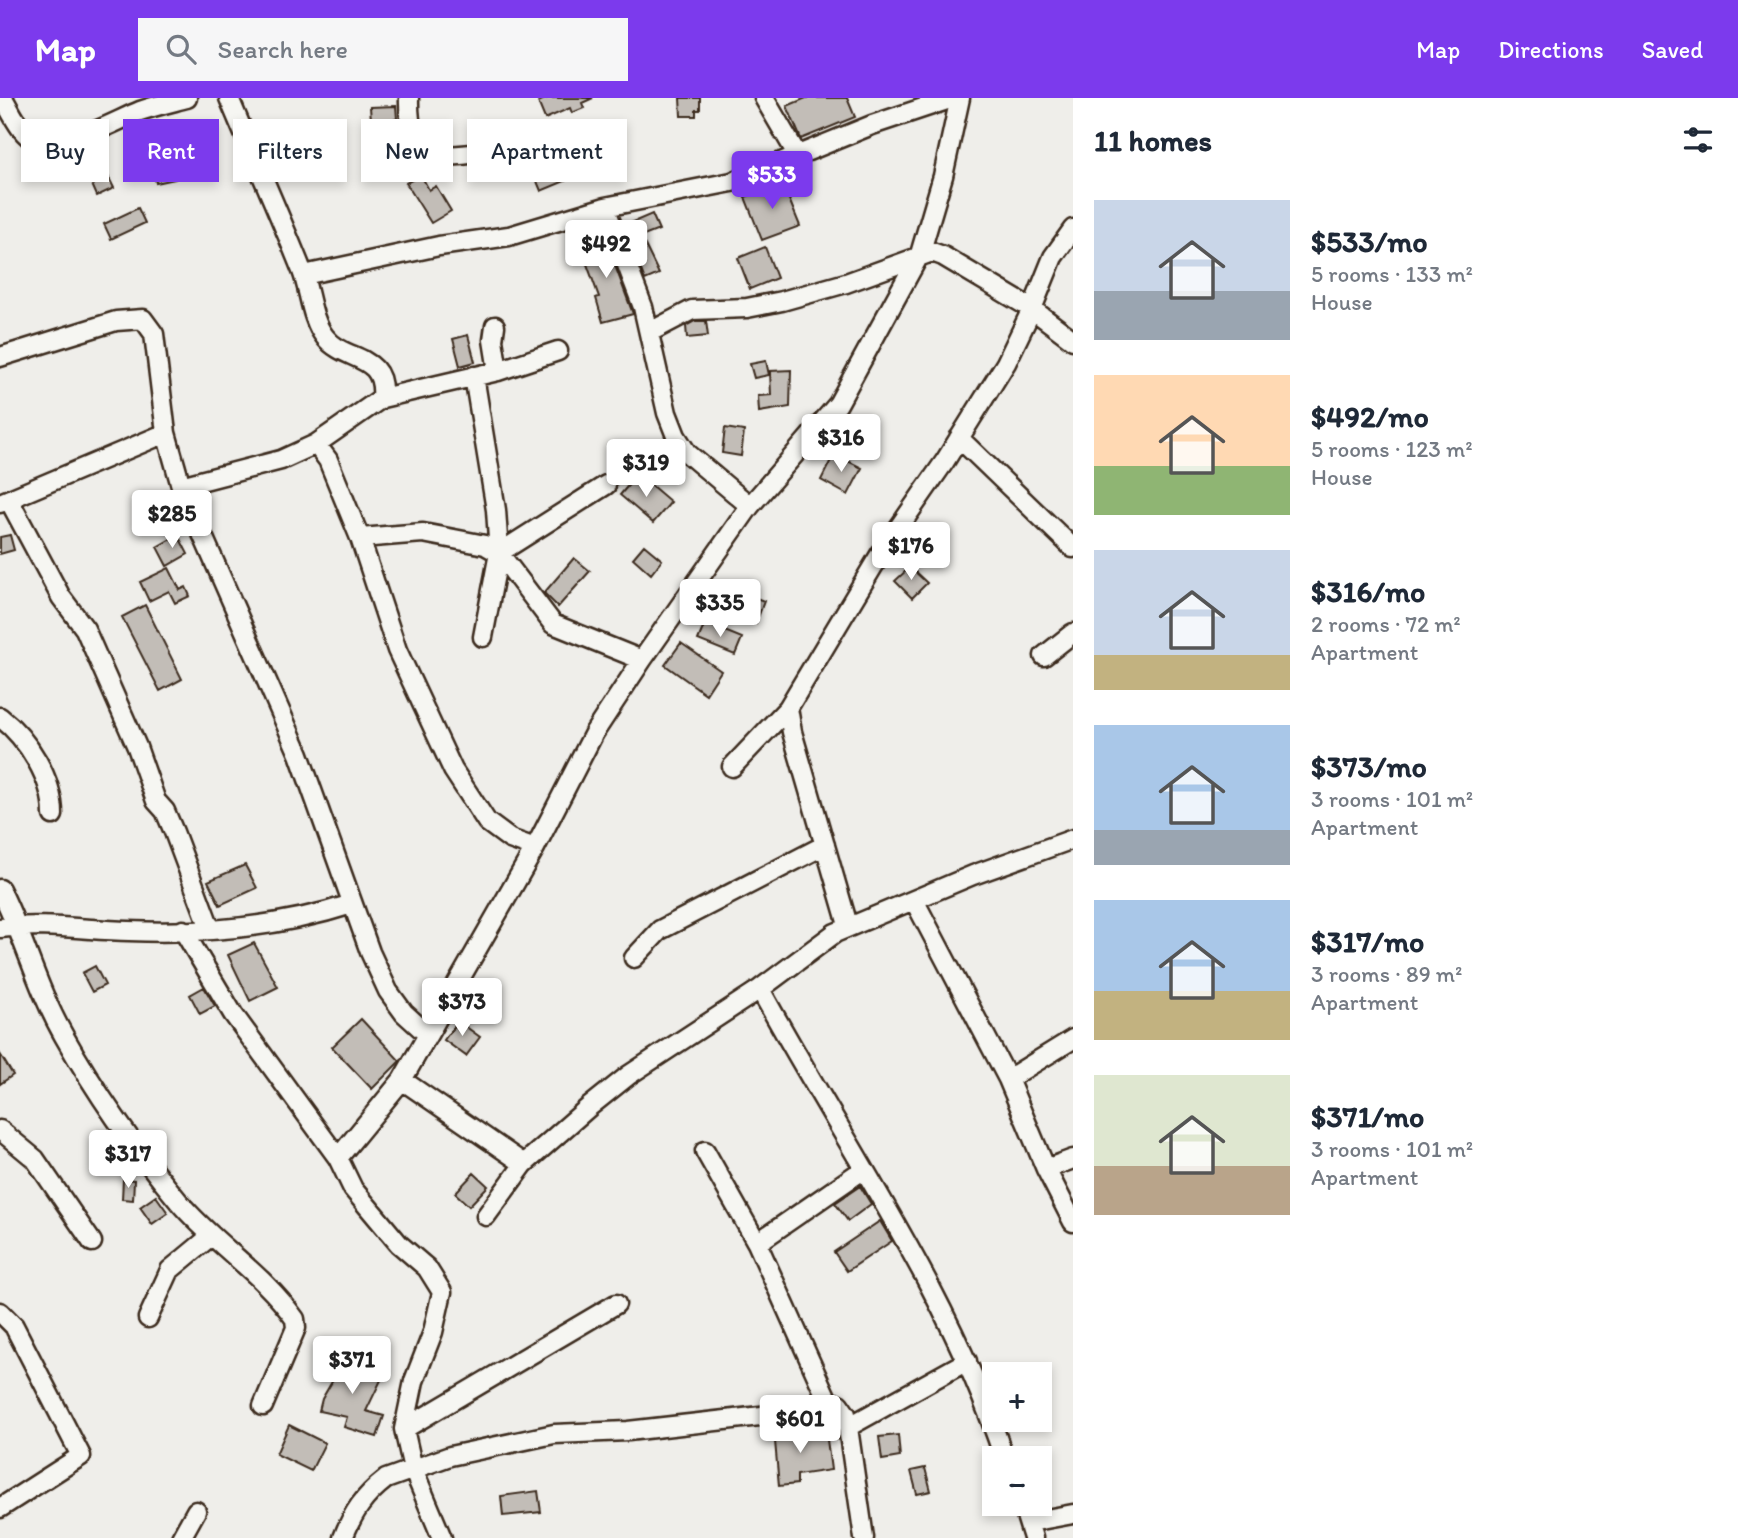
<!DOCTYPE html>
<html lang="en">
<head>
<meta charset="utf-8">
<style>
  :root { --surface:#fff; --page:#f6f6f7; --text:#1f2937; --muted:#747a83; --accent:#7c3aed }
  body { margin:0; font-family:Itim,sans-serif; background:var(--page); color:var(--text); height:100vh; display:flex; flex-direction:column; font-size:26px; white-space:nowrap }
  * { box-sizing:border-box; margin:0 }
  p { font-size:23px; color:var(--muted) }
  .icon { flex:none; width:38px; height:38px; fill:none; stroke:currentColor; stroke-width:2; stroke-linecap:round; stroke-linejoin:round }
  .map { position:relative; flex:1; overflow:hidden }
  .side { display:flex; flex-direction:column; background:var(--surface); width:665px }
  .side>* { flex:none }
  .guide { position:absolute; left:21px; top:21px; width:665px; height:63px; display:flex; gap:14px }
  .tools { position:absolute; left:982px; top:1264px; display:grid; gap:14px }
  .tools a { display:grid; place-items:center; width:70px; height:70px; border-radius:0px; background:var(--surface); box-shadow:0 4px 10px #0003; font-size:35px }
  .price { position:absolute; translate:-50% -60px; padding:0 16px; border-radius:7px; background:#fff; color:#222; font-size:23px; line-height:46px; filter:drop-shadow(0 2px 4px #0008) }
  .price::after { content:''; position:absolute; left:50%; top:42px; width:21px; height:16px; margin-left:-10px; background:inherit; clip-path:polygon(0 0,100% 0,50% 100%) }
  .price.active { background:var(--accent); color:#fff }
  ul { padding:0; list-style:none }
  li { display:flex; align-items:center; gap:21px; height:175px; padding:0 21px }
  li span { display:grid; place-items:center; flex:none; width:196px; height:140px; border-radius:0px; color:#555 }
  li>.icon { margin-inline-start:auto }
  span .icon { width:84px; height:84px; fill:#fffc; stroke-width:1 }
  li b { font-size:30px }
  h2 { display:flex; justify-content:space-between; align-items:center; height:84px; padding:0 21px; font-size:30px }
  .tag { padding:0 24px; border-radius:0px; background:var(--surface); box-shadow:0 4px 10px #0003; font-size:24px; line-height:63px }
  .tag.active { background:var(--accent); color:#fff }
  header { display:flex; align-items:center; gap:42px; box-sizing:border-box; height:98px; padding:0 35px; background:var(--accent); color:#fff }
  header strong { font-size:33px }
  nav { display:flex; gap:38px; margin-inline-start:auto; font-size:24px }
  .search { width:490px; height:63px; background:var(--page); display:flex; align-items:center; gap:18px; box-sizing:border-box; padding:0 24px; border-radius:0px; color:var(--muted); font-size:26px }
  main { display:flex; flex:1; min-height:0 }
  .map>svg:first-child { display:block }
  .building { fill:#c2bdb7; stroke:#3b2a1e; stroke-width:2 }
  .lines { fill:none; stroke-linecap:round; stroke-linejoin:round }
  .minor-casing { stroke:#3b2a1e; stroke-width:23 }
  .minor { stroke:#f6f6f2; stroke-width:18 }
</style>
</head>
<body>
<header>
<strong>Map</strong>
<div class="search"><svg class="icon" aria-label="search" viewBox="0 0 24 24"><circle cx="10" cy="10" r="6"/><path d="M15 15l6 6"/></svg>Search here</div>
<nav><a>Map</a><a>Directions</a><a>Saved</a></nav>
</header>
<main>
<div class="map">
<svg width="1073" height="1440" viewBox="0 0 1073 1440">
  <rect width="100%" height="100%" fill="#efeeea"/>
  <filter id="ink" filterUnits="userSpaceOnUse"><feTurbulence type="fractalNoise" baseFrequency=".0143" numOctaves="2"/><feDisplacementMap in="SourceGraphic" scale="14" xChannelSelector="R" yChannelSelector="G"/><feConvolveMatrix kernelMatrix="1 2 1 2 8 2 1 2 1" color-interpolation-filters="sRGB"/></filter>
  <g filter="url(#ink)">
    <!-- building -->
    <path class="building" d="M547 0H593L582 5 584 10 572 15 570 10 545 21 538 4Z
      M680 0H700V12H696V18H681Z
      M806 0H847L855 19 801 41 787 8Z
      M396 8 397 21 371 22 370 9Z
      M168 49 175 81 156 85 149 53Z
      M558 66 565 83 541 93 534 76Z
      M106 74 114 90 97 98 90 82Z
      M421 77 429 92 436 88 451 113 431 125 406 85Z
      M782 84 800 128 762 142 745 99Z
      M138 110 145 125 111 141 104 126Z
      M652 116 659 132 641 139 659 176 645 182 624 128Z
      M604 138 633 216 603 224 596 200 599 199 580 147Z
      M765 149 777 180 750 191 738 160Z
      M695 223H706L708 238 687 240 686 228Z
      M468 237 475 264 460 268 453 241Z
      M766 263 769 277 754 280 750 266Z
      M791 272 790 309 759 314 758 298 771 297 770 273Z
      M725 330 744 333 741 358 722 355Z
      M834 356 862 370 848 397 821 382Z
      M638 376 671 404 653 425 620 397Z
      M10 437 14 452 0 456V439Z
      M178 437 188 456 167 468 157 449Z
      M644 447 662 462 651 476 633 460Z
      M574 460 590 473 558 509 544 495Z
      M910 469 927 485 912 500 895 483Z
      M169 470 180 492 186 489 190 498 175 505 169 493 149 503 140 484Z
      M746 496 764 503 756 525 738 518Z
      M145 507 182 581 160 593 122 519Z
      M705 525 742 540 735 557 698 542Z
      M681 545 721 573 706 596 665 567Z
      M245 767 257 790 220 807 208 783Z
      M254 845 278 889 250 903 228 857Z
      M95 868 105 887 92 894 82 875Z
      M204 889 215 908 200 916 190 897Z
      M361 921 400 963 372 991 332 949Z
      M458 923 480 939 466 958 444 942Z
      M0 956 13 977 0 986Z
      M474 1075 488 1088 469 1108 455 1095Z
      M123 1081 134 1082 133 1102 122 1101Z
      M860 1088 871 1106 848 1123 835 1105Z
      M156 1098 168 1115 152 1126 140 1109Z
      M880 1123 892 1143 847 1173 834 1154Z
      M333 1256 382 1280 366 1313 384 1318 377 1339 344 1329 347 1319 319 1313 322 1301 337 1275 327 1271Z
      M289 1327 325 1345 311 1373 276 1356Z
      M794 1327 796 1338 826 1334 831 1372 797 1377V1386L779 1388 774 1332Z
      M898 1337 900 1359 882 1362 879 1339Z
      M925 1370 931 1393 917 1396 911 1373Z
      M538 1393 541 1414 503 1418 501 1398Z"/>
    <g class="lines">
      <!-- minor casing -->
      <g class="minor-casing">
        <path id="minor" d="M3 0C11 13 21 38 36 43 62 54 115 23 140 13 155 8 172 4 187 0
          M409 0C407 78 454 55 511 52
          M764 0 798 58
          M605 109 643 209 667 315 676 338 687 355 750 408
          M304 177 439 148 509 138 605 109 732 84 872 27 953 0
          M495 228 493 242 498 273
          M650 234 692 212 747 210 782 203 846 185 932 154 943 158 1032 211 1073 242
          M0 259 116 223 143 221 154 236 166 335 181 388 299 656 370 854 388 893 404 915 426 935
          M474 278 496 412 499 455 483 539
          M382 300 498 273 558 253
          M959 340 1073 450
          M316 346 328 362 360 440 397 552 453 672 487 724 510 741 535 750
          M181 388 281 362 316 346 382 300C386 254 345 265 325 239 311 222 310 193 302 173 279 115 253 58 229 0
          M9 402 61 499 85 531 137 649 156 703 165 713 174 734 210 830
          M0 405 166 335
          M360 440 423 435 485 447 499 455 553 526 642 562
          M499 455 606 387
          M1044 558 1073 535
          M788 610 792 634 848 827
          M0 619C28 641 53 681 53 717
          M732 669 788 610 881 455 945 363 1006 265 1032 211 1053 159 1073 131
          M0 791C24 838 37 891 64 938 96 995 137 1053 179 1104 214 1146 263 1175 295 1221L296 1230 263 1308
          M914 802 1008 981 1046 1071 1073 1124
          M0 830C42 825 87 832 129 833 204 836 281 829 352 806
          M183 832 233 916 338 1060 353 1091 399 1146 427 1170 442 1194 433 1234 414 1283 404 1331 413 1371 442 1440
          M634 860 660 832 825 747
          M760 891C842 1042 951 1196 1004 1360
          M1008 981 1073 941
          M402 982 524 1066
          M0 1032 35 1061 92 1144
          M705 1053 757 1145 828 1303
          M338 1060 402 982 535 750 594 635 642 562 750 408 838 306 920 156 943 78 960 0
          M1046 1071 1073 1061
          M486 1118 524 1066 589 1009 629 977 760 891 835 835 973 777 1073 741
          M757 1145 864 1071
          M0 1214 14 1228 81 1358 0 1410
          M148 1220 170 1172 211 1138
          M848 1329 967 1263
          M404 1331 616 1206
          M1022 1405 1033 1440
          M1030 1424 1073 1416
          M181 1440 196 1413
          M343 1440C353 1414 364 1398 386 1381L450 1358 554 1336 628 1333 787 1315 828 1303 839 1306 846 1316 864 1440"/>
      </g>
      <!-- minor -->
      <use href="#minor" class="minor"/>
    </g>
  </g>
</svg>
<div class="tools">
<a>+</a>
<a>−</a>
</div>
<b class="price active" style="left:772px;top:113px">$533</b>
<b class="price" style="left:606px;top:182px">$492</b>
<b class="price" style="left:841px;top:376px">$316</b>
<b class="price" style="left:646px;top:401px">$319</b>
<b class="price" style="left:172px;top:452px">$285</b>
<b class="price" style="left:911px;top:484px">$176</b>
<b class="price" style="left:720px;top:541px">$335</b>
<b class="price" style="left:462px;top:940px">$373</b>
<b class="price" style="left:128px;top:1092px">$317</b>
<b class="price" style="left:352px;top:1298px">$371</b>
<b class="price" style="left:800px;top:1357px">$601</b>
<div class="guide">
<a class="tag">Buy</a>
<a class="tag active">Rent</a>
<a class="tag">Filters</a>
<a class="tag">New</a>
<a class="tag">Apartment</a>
</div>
</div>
<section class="side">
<h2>11 homes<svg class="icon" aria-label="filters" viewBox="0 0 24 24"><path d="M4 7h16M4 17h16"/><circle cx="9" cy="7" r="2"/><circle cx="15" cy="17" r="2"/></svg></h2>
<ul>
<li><span style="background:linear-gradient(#c9d6e8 65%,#9aa5b1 0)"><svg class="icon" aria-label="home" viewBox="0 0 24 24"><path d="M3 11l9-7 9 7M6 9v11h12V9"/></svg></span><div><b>$533/mo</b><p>5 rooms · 133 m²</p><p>House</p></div></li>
<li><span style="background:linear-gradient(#ffd9b3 65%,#8fb573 0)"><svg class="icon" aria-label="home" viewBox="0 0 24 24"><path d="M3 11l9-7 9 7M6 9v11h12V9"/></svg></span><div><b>$492/mo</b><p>5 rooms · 123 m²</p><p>House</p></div></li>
<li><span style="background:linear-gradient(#c9d6e8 75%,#c2b280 0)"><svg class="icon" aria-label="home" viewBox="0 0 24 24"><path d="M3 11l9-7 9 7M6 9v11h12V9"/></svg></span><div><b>$316/mo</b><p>2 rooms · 72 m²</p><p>Apartment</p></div></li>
<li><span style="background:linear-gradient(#a9c7e8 75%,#9aa5b1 0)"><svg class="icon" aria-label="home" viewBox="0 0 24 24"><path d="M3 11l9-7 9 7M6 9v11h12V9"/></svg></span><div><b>$373/mo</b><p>3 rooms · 101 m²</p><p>Apartment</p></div></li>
<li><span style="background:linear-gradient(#a9c7e8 65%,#c2b280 0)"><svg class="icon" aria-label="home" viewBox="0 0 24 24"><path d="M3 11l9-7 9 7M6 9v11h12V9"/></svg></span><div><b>$317/mo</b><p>3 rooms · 89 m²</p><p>Apartment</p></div></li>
<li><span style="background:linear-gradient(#dfe7d0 65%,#b9a48a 0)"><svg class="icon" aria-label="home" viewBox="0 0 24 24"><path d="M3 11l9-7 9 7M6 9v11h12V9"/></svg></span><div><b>$371/mo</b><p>3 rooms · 101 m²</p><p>Apartment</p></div></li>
</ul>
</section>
</main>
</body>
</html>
